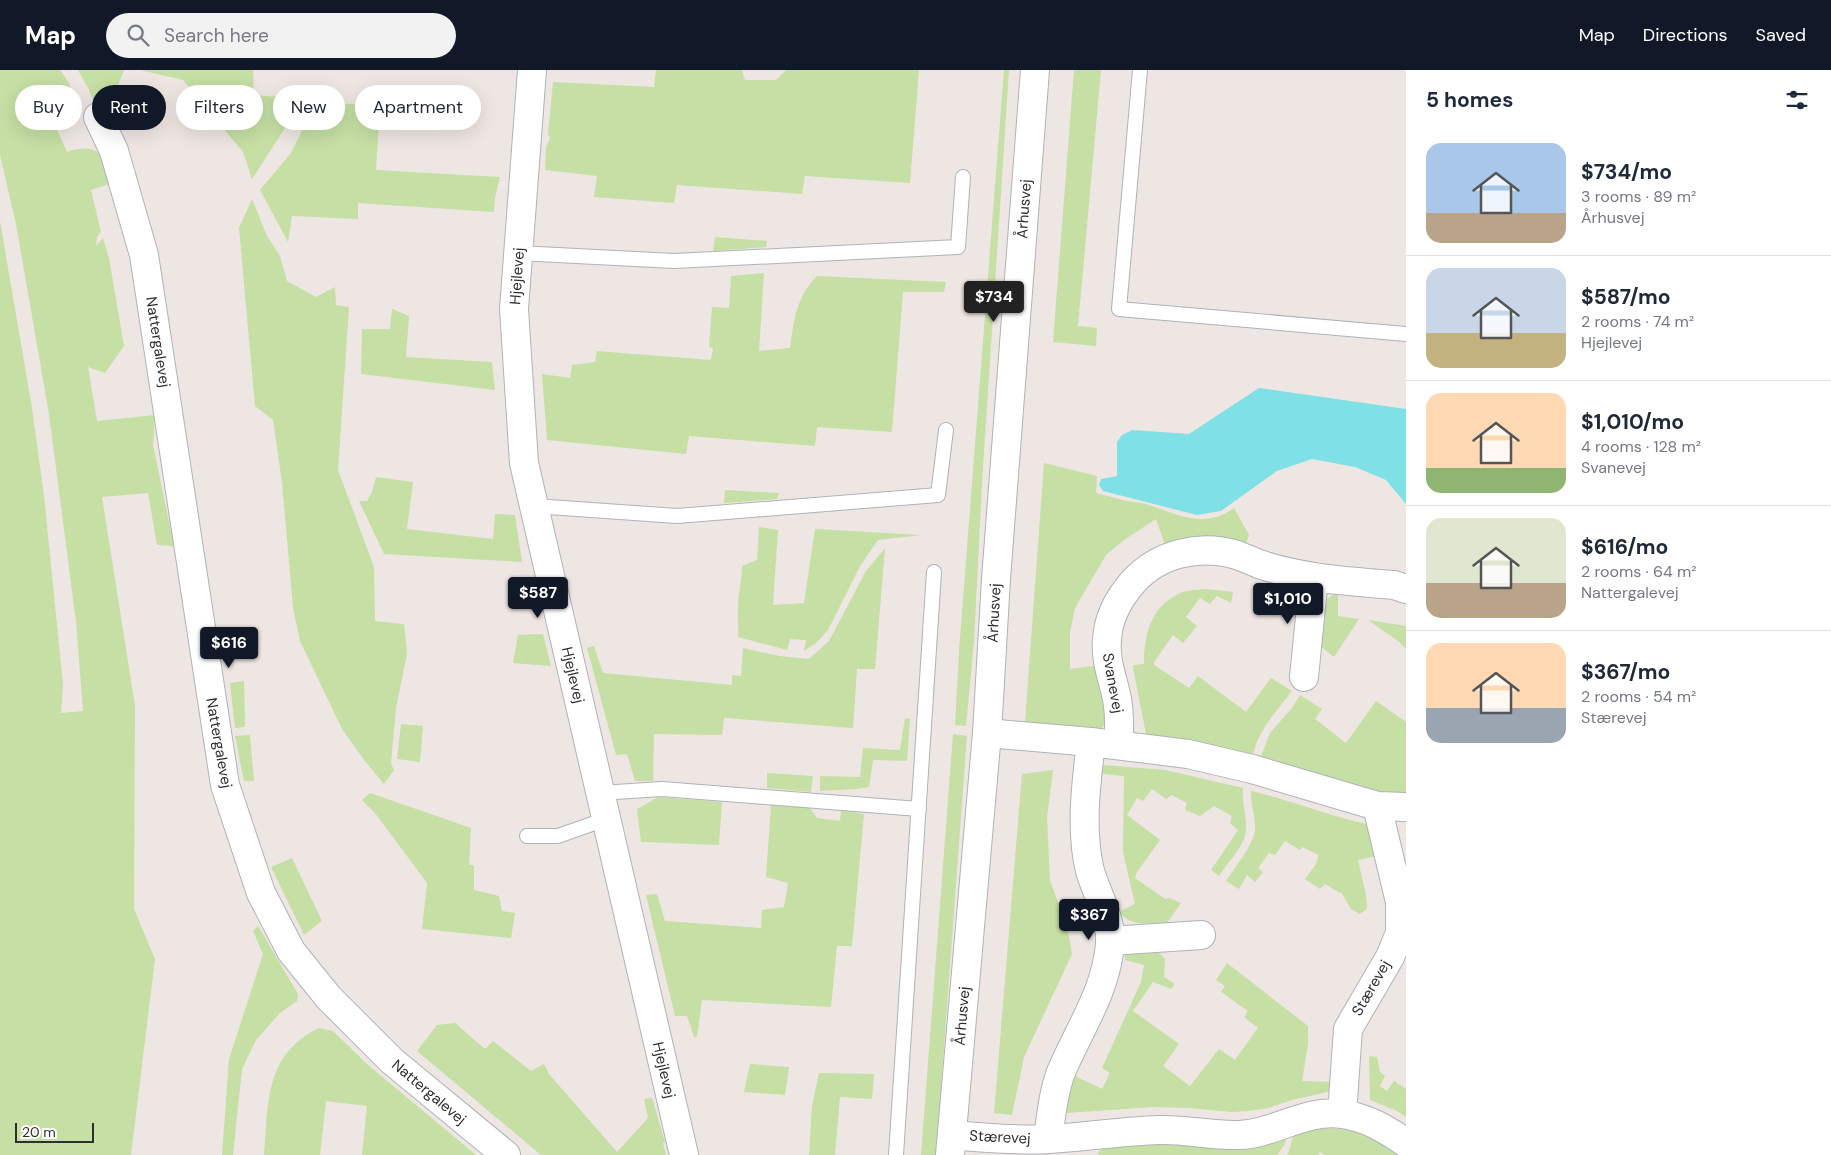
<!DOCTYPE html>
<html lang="en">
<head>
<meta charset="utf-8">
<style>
  :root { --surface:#fff; --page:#f2f2f3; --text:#1f2937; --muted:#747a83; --line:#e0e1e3; --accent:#111827 }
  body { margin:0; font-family:"DM Sans",sans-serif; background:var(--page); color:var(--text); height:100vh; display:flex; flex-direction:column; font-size:19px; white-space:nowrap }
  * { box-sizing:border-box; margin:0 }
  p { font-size:16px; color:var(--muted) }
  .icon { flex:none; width:28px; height:28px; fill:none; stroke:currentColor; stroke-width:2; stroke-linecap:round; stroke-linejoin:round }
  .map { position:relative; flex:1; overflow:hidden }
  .sheet { display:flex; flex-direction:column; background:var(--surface); width:425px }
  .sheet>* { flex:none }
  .hud { position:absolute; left:15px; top:15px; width:475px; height:45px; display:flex; gap:10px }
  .scale { position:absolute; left:15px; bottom:12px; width:79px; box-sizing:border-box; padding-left:5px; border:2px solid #2e2e2e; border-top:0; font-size:14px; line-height:18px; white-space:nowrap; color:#2e2e2e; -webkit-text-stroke:4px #fff; paint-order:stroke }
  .price { position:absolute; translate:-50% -42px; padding:0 11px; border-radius:5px; background:var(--accent); color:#fff; font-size:16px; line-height:32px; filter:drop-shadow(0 1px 2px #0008) }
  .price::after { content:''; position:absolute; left:50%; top:30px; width:15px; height:11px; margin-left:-8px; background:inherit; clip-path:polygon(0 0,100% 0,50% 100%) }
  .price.active { background:#222; color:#fff }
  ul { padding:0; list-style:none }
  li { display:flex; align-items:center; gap:15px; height:125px; padding:0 20px }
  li+li { border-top:1px solid var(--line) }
  li span { display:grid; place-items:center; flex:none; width:140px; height:100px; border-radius:15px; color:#555 }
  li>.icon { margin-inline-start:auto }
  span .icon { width:60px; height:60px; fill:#fffc; stroke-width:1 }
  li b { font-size:21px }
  h2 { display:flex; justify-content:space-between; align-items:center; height:60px; padding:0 20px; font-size:21px }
  .tag { padding:0 18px; border-radius:22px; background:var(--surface); box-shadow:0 5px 20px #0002; font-size:18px; line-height:45px }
  .tag.active { background:var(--accent); color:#fff }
  header { display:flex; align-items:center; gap:30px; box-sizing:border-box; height:70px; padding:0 25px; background:var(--accent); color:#fff }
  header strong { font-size:24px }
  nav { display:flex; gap:28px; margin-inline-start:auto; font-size:18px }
  .search { width:350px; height:45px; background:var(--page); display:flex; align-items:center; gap:12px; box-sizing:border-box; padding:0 18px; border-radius:28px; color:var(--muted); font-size:19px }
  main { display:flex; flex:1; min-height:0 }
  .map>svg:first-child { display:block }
  .green { fill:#c5dfa4 }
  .water { fill:#7fe1e5 }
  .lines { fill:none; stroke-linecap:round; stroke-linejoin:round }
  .service-casing { stroke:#aeb3b9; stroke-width:16 }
  .minor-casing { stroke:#aeb3b9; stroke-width:30 }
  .tertiary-casing { stroke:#aeb3b9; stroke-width:30 }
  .service { stroke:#fff; stroke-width:14 }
  .minor { stroke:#fff; stroke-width:28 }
  .tertiary { stroke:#fff; stroke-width:28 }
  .labels { text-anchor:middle; stroke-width:4; stroke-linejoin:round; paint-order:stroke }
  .street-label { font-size:15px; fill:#2e2e2e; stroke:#fff }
</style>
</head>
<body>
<header>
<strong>Map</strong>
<div class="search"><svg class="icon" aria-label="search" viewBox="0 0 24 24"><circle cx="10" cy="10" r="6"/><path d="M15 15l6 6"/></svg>Search here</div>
<nav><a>Map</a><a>Directions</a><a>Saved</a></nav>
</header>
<main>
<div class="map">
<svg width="1406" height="1085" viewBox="0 0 1406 1085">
  <rect width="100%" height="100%" fill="#eee6e2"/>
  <!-- green -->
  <path class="green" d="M0 0H60L69 13 76 34 74 55 57 60 67 82C81 77 90 77 103 85L109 114 91 120 101 162 97 167 96 176 103 168 109 188 124 276 105 303 88 297 97 351 155 345 153 375 174 476 157 475 148 423 102 427 135 636 134 839 155 889 131 1085H0V151L32 338 44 426 63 615 61 643 83 641 76 552 49 344 16 154 0 85Z
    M78 0H124L118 15 95 35 89 20Z
    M140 0H253L254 25 302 29 305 36 285 58 252 109 243 82 183 10Z
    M656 0H742L745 10H776L786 0H919L910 113 805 106 802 124 677 115 674 133 594 127 597 106 545 100 546 78 550 68 548 64 553 12 654 17Z
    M1004 0H1009L982 413 974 572 966 656 955 655 959 581Z
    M1074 0H1101L1078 256 1097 258 1096 276 1053 272Z
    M316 32 404 37 406 56 379 53 376 100 500 107 495 128 494 142 358 133V149L292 146 288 172 260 120 291 83Z
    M252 129 267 166 280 186 287 211 316 227 335 217 336 235 349 237 338 400 374 497 375 551 404 554 407 584 396 638 391 694 394 700 384 714 364 690 342 659 300 571 293 538 282 412 273 350 255 336 239 158Z
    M715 167 767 171 766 177 713 181Z
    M764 203 759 281 790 278C794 251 796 227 817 206L946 212 944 222H903L892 362 817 357 815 376 689 366 686 384 547 370 542 304 570 308 572 295 595 292 597 281 711 290 713 278 709 277 712 237 729 238 731 206Z
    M392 239 409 246 406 287 492 292 495 320 361 304 362 259H390Z
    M1044 393 1097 406 1096 423C1105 425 1114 428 1122 430 1130 432 1138 432 1146 434 1177 444 1204 460 1234 438L1249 465 1246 474 1165 475 1156 449 1124 470 1106 485 1075 538 1070 562V599L1094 596 1104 629 1107 651 1101 659 1044 655 1025 652Z
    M376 407 413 412 407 459 493 469 495 444 515 445 522 492 384 484 359 431H367L372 422Z
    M725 420 779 423 777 429 724 433Z
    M759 457 778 460 773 535 804 533 815 459 921 465 878 470 860 496 828 560 816 573 804 581 806 570 790 569 787 580 738 567C739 557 737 549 738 539 738 524 742 510 742 496L757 490Z
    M885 478 875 599H857L853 658 724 648 722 665 654 664 653 711H635L627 684 616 685 587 578 594 576 603 603 732 615V605L741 606 743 578 779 586 809 589 829 571 866 501Z
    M1205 519 1233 522 1231 533 1217 526 1210 534 1200 528 1186 547 1197 556 1183 573 1173 565 1154 592V595L1189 618 1198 606 1246 642 1271 608 1292 621C1277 641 1258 660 1253 685L1197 672 1146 664 1133 598V595L1144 594C1144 566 1150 538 1178 524 1185 520 1196 520 1205 519Z
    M1338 521V546L1359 549 1334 587 1319 575 1325 531Z
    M1368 550 1406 556V579L1398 571Z
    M543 564 551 596 513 593 518 565Z
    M244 611 245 657 235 658 230 613Z
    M1300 625 1322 639 1315 649 1346 673 1376 631 1406 652V724H1378L1261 686 1270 663 1292 638Z
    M905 648 910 649 907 691 873 690 869 717 857 719 820 721V706L860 707 863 678 900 680Z
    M401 654 423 656 420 692 397 689Z
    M953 664 967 666 936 1085H921Z
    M250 665 254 711H244L235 666Z
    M1103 695 1165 700 1243 718C1241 734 1250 754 1244 769 1239 781 1226 795 1219 806L1211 800 1238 760 1230 753 1232 746 1214 736 1200 746 1185 740 1187 733 1172 725 1166 729 1152 719 1143 731 1137 728 1127 745 1160 770 1137 802 1135 808 1165 829 1169 828 1181 833 1167 853C1150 853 1133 857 1121 844L1122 840 1135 834 1123 782 1124 706 1102 704Z
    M1053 700 1047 748 1050 810 1068 861 1072 884 1024 987 1012 1045 994 1043 1022 704Z
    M767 703 813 706 811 722 767 718Z
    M1251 721C1291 730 1330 747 1371 755L1376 786 1358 790 1366 825 1367 839 1360 844 1351 839 1341 822 1340 823 1325 814 1320 819 1305 809 1316 794 1319 785 1302 777 1300 780 1285 771 1275 785 1269 783 1258 798 1263 802 1255 812 1247 805 1239 819 1226 811C1235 797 1253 776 1255 760 1256 747 1250 734 1251 721Z
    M370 723 471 758 469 795H474V820L499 826 502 841 515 843 511 868 422 859 427 813 375 743 362 730Z
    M658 727 722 732 719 775 641 772 637 739Z
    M771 735 810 738 817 748 840 751 841 740 864 744 852 876H837L831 937 702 930 697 967H694L687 946H675L646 825 657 824 665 851 761 858 762 840 784 837 788 813 766 807Z
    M292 788 322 851 304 865 271 797Z
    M258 856 298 924 297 931 280 943 256 970 242 999 233 1085H222L229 989 263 884 253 861Z
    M1133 878H1155L1165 889 1164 907 1175 914 1171 919 1153 912 1133 941 1179 974 1163 996 1190 1016 1219 979 1235 990 1258 958 1244 947 1248 941 1221 922 1225 916 1216 910 1227 893 1308 956V974L1302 1011 1331 1012V1021L1292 1030 1268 1038 1248 1041 1232 1042 1188 1038 1153 1037 1067 1043V1031L1073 1005 1102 1019 1110 1003 1102 998 1141 912 1144 895 1125 890V886Z
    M455 953 485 979 493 971 531 1001 544 994 549 1004 617 1082 648 1048 644 1029 652 1028 665 1072 663 1073 666 1085H541L417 981 437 955Z
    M319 958 333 961 368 995 476 1085H362L367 1036 326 1031 320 1085H264C269 1032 264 985 319 958Z
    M1369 986 1377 987 1380 1002 1385 1006 1380 1016 1387 1021 1394 1011 1406 1019V1047L1397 1041 1370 1030Z
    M750 994 789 997 785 1025 744 1022Z
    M819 1003 874 1004 872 1029 840 1027 835 1085H809L812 1036Z
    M1319 1058C1356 1059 1372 1063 1401 1085H1325L1320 1082 1318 1085H1287C1291 1079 1290 1072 1294 1066 1297 1058 1312 1059 1319 1058Z
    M1287 1064 1285 1074 1277 1085H1098L1099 1081 1109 1075Z"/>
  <!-- water -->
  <path class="water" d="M1259 318 1406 339V434L1386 410 1355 397 1312 389 1277 401 1221 441 1197 445 1103 421 1099 415 1101 409 1117 406V372L1122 365 1132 360 1189 364Z"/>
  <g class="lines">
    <!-- service casing -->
    <g class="service-casing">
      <path id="service" d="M1140 0 1119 239 1406 264
        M518 183 674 191 958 177 963 107
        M534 436 677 446 938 425 946 360
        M600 723 662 719 919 739
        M527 766H558L606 749
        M896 1085 934 502"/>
    </g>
    <!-- minor casing -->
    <g class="minor-casing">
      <path id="minor" d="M532 0 514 239 524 393 684 1085
        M98 47 114 81 144 185 225 715 261 823 291 881 329 928 392 991 506 1085
        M1304 607 1314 507
        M987 663 1091 672 1188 684 1252 699 1377 736 1406 737
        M1119 675C1119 660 1120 644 1117 629 1113 609 1105 591 1107 570 1108 548 1119 528 1133 512 1159 483 1200 474 1237 485 1245 488 1252 491 1259 494 1276 500 1296 504 1314 507 1340 511 1368 513 1394 515L1406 519
        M1110 871 1201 865
        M1342 1044 1348 959 1390 887 1400 863V832L1377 736
        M952 1065C984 1068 1018 1071 1050 1069 1087 1067 1123 1061 1159 1060 1186 1059 1212 1066 1239 1065 1274 1064 1305 1039 1341 1044 1366 1047 1386 1059 1406 1073
        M1048 1069C1051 1047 1053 1023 1061 1002 1079 959 1106 922 1110 874 1112 850 1097 824 1090 801 1080 760 1086 714 1091 672"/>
    </g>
    <!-- tertiary casing -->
    <g class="tertiary-casing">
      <path id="tertiary" d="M950 1085 987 663 996 509 1035 0"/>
    </g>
    <!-- service -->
    <use href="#service" class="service"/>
    <!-- minor -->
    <use href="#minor" class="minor"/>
    <!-- tertiary -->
    <use href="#tertiary" class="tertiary"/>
  </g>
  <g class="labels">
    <!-- street labels -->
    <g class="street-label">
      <text transform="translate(1024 139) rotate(-86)" y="5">Århusvej</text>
      <text transform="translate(517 206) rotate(-86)" y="5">Hjejlevej</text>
      <text transform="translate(158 272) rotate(81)" y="5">Nattergalevej</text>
      <text transform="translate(994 543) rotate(-87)" y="5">Århusvej</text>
      <text transform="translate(573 605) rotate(77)" y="5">Hjejlevej</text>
      <text transform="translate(1113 613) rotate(80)" y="5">Svanevej</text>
      <text transform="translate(219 673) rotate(80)" y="5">Nattergalevej</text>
      <text transform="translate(1371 918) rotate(-60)" y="5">Stærevej</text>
      <text transform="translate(962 946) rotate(-85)" y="5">Århusvej</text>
      <text transform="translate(664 1000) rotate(77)" y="5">Hjejlevej</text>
      <text transform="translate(429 1022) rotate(40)" y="5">Nattergalevej</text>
      <text transform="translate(1000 1067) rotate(3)" y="5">Stærevej</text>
    </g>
  </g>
</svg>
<div class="scale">20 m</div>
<b class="price active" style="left:994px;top:253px">$734</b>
<b class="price" style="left:538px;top:549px">$587</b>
<b class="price" style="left:1288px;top:555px">$1,010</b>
<b class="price" style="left:229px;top:599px">$616</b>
<b class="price" style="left:1089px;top:871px">$367</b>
<div class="hud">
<a class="tag">Buy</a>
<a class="tag active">Rent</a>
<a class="tag">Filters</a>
<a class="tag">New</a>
<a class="tag">Apartment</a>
</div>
</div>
<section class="sheet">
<h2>5 homes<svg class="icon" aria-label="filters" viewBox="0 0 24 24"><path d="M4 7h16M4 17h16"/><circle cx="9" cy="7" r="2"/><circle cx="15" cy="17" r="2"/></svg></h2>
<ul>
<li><span style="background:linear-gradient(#a9c7e8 70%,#b9a48a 0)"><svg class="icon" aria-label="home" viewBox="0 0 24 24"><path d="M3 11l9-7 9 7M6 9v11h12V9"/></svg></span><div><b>$734/mo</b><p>3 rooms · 89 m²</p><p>Århusvej</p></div></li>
<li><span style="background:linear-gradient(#c9d6e8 65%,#c2b280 0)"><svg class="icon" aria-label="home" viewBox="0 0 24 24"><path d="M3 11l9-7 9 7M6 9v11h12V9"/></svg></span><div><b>$587/mo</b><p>2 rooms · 74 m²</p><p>Hjejlevej</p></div></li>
<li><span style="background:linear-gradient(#ffd9b3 75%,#8fb573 0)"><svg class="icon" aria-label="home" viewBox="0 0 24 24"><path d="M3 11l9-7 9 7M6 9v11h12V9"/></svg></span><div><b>$1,010/mo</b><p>4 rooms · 128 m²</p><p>Svanevej</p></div></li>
<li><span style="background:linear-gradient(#dfe7d0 65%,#b9a48a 0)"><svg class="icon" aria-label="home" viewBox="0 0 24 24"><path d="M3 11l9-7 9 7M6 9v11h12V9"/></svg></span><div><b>$616/mo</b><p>2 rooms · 64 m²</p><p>Nattergalevej</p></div></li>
<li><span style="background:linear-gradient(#ffd9b3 65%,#9aa5b1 0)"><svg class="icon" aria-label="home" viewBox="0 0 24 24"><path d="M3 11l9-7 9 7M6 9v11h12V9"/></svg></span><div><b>$367/mo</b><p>2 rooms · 54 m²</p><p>Stærevej</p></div></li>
</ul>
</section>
</main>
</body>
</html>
